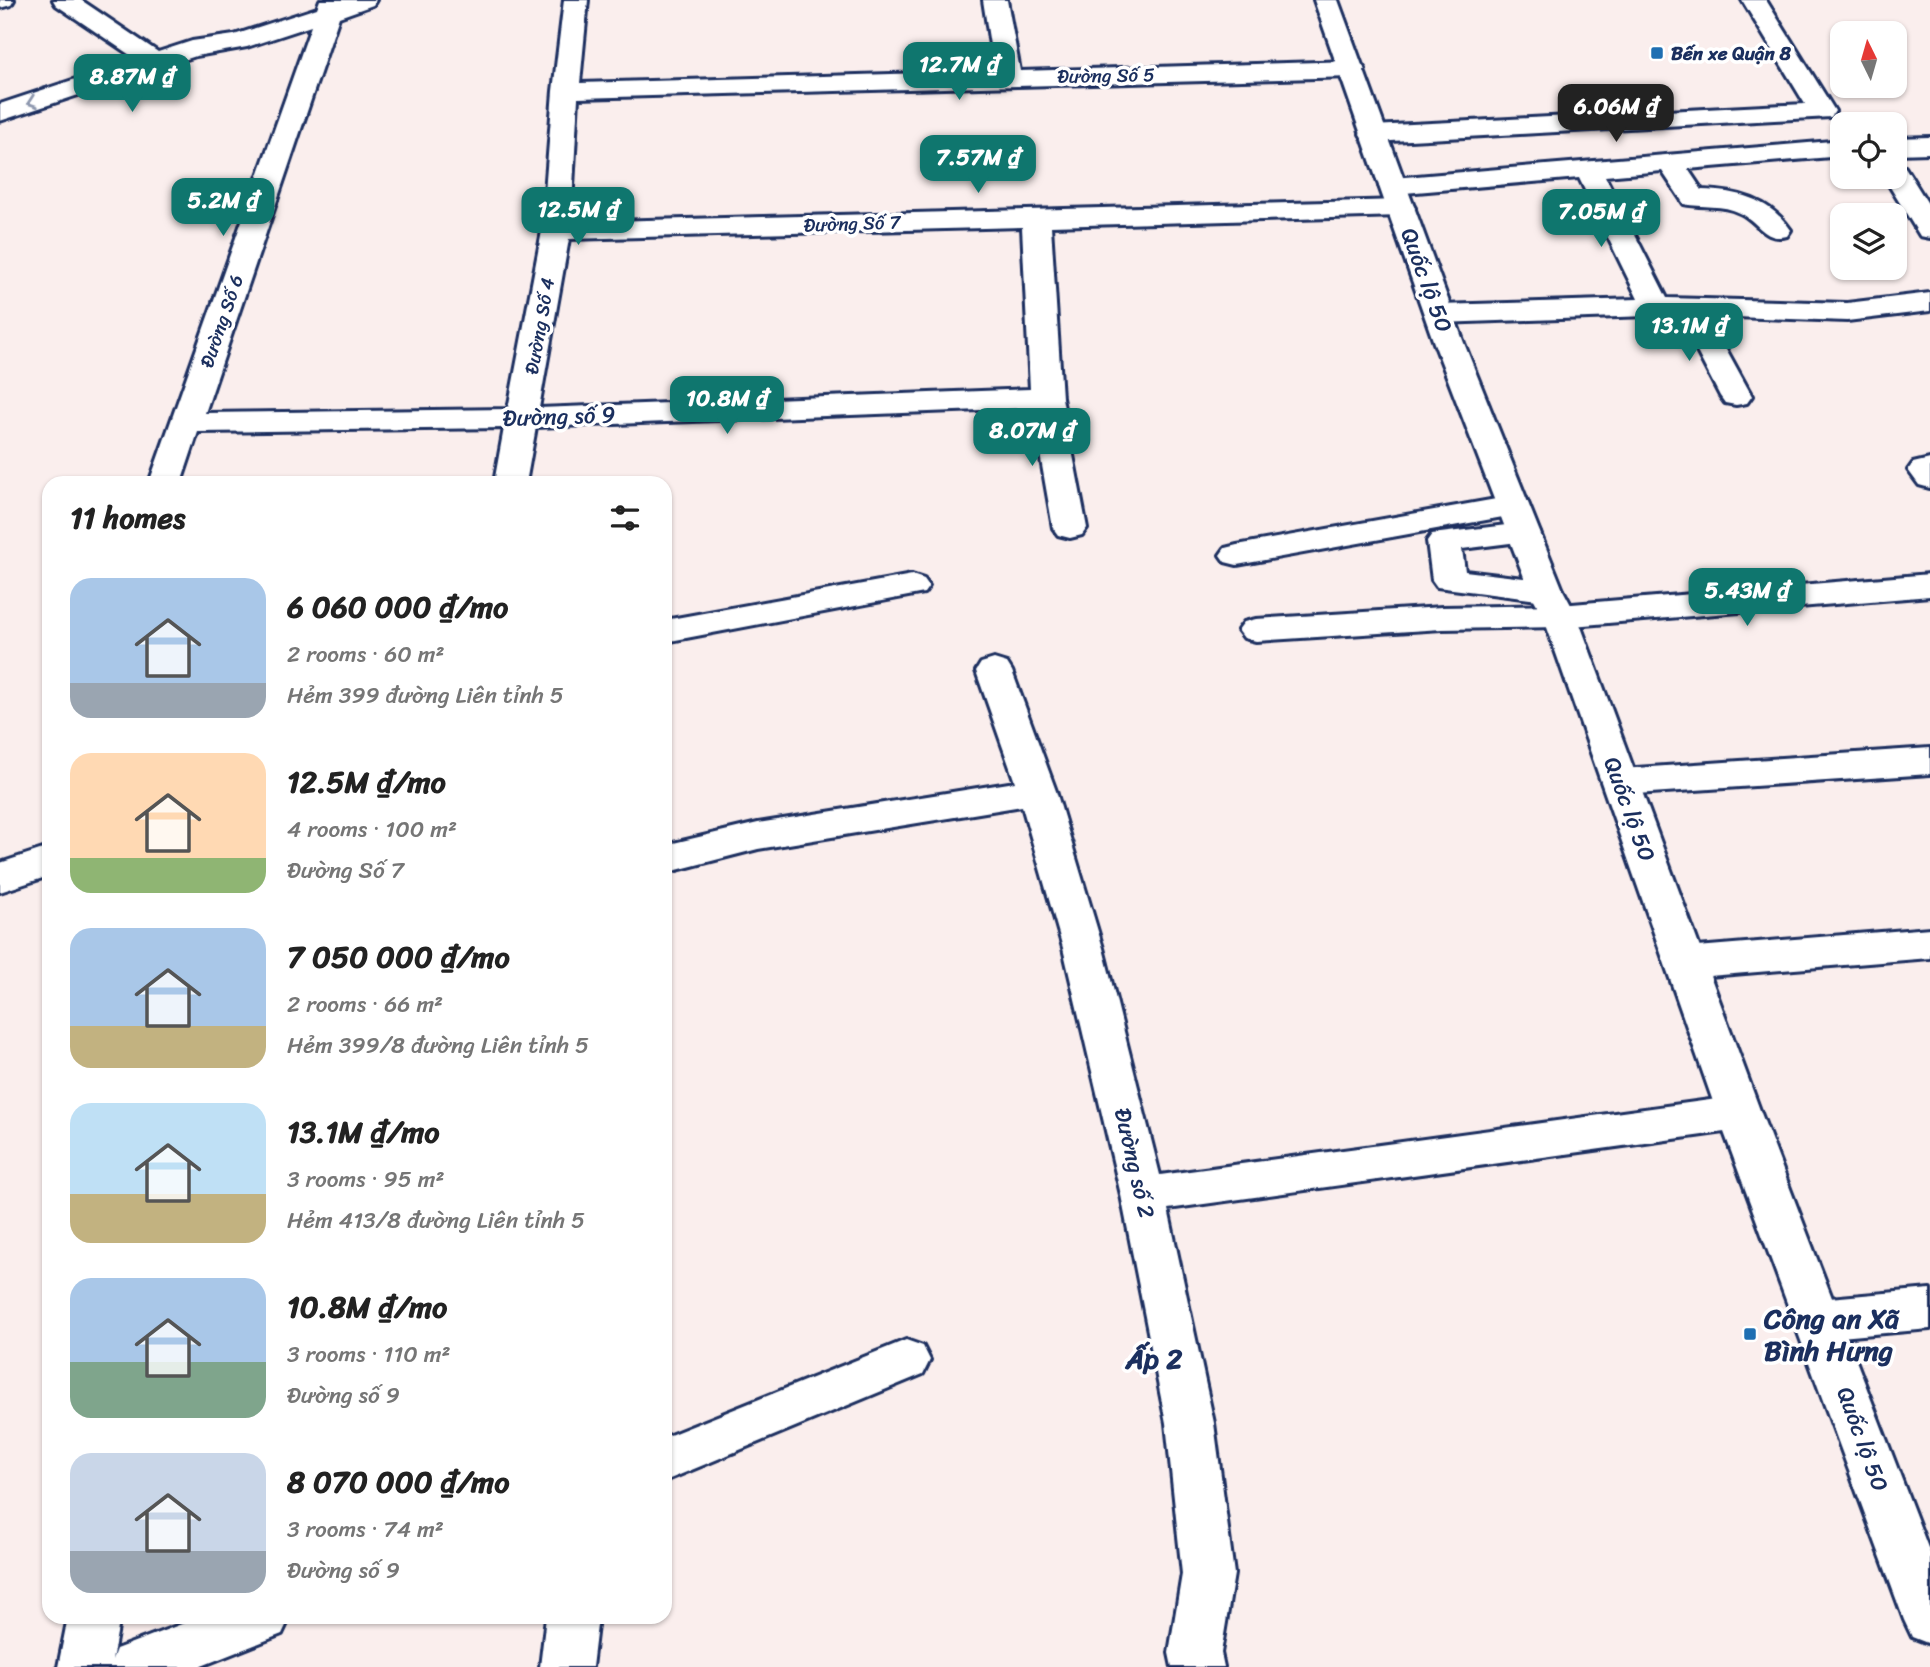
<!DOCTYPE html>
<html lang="en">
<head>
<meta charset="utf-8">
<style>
  :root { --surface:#fff; --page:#f6f6f6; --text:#222; --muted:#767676; --accent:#0f766e }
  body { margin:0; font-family:Sriracha,sans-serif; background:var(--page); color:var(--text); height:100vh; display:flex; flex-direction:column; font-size:26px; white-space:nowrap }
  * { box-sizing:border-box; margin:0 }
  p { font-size:23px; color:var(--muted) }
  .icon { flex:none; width:38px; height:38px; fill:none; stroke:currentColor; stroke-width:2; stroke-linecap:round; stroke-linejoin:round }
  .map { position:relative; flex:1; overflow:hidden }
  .drawer { position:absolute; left:42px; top:476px; width:630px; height:1148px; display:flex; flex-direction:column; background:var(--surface); border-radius:21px; box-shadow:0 2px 5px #0004 }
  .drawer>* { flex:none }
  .needle { width:46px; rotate:355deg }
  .controls { position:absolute; left:1830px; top:21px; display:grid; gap:14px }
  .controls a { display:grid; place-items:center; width:77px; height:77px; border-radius:14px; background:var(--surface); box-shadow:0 2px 5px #0004; font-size:35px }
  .price { position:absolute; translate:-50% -60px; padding:0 16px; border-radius:14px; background:var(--accent); color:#fff; font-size:23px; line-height:46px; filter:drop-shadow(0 2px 4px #0008) }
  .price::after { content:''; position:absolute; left:50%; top:42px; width:21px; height:16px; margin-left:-10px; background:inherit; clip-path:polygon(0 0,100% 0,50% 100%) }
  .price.active { background:#222; color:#fff }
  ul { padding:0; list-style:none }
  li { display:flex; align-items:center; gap:21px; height:175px; padding:0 28px }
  li span { display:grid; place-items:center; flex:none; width:196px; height:140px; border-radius:21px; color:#555 }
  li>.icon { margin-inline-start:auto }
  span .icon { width:84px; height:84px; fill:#fffc; stroke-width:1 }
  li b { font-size:30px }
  h2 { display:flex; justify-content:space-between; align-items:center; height:84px; padding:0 28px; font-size:30px }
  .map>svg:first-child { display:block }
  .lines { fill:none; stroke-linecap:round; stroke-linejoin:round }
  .minor-casing { stroke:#1b2f5e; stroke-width:6 }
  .major-casing { stroke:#1b2f5e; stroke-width:6 }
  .minor { fill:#fff; fill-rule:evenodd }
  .major { fill:#fff; fill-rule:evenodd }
  .oneway { stroke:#8d97ae }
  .poi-dot { fill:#1f6fb2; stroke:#fff; stroke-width:2.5 }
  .labels { text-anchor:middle; stroke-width:7; stroke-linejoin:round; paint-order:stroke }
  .far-poi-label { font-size:19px; font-weight:bold; fill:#1b2f5e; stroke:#fff; text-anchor:start }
  .far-street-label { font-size:19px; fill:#1b2f5e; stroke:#fff }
  .street-label { font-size:23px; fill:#1b2f5e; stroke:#fff }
  .near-poi-label { font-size:28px; font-weight:bold; fill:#1b2f5e; stroke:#fff; text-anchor:start }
  .near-neighbourhood-label { font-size:28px; font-weight:bold; fill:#1b2f5e; stroke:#fff }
</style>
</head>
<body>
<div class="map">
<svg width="1930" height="1667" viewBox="0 0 1930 1667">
  <rect width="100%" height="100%" fill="#faeeed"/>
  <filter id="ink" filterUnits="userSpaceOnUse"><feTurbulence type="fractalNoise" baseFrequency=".0143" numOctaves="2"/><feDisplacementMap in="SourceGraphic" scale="14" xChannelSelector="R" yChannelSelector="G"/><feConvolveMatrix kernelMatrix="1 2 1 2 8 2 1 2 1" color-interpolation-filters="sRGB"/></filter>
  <g filter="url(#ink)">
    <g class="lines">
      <!-- minor casing -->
      <g class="minor-casing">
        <path id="minor" d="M0 0H14L11 5 0 8Z
          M53 0H81L158 52 192 41 234 35 317 8 320 0H376L373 5 339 17 205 413 508 409 542 231 553 91 564 0H588L580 83 994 71 983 0H1007L1020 71 1352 61 1361 64 1365 69 1361 74 1352 77 578 98 571 222 1401 200 1411 202 1415 208 1411 214 1401 216 1051 226 1062 398 1087 528 1082 535 1070 538 1058 535 1053 528 1032 408 536 427 526 483H494L504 428 198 432 181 483H149L311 26 247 47 196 56 0 121V104L136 59 56 5ZM1022 227 1030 389 539 408 569 239Z
          M1742 0H1766L1835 111 1831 117 1373 142 1364 140 1360 134 1364 128 1373 126 1805 104Z
          M1930 137V153L1895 154V138Z
          M1843 140V156L1688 169 1702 190C1738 191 1770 199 1791 230L1787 236C1764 242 1759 222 1740 213 1723 204 1702 208 1684 204L1662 171 1605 176 1667 298 1847 303 1930 293V311L1847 321 1708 316 1752 396 1747 403 1736 405 1725 403 1720 396 1678 315 1439 323 1429 320 1424 314 1429 308 1439 305 1638 299 1579 178 1393 194 1383 192 1379 186 1383 180 1393 178Z
          M1895 165 1905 167 1930 207V238L1920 236 1884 177H1895Z
          M1930 459V488L1919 485 1908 470 1913 463Z
          M1513 496 1525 499 1529 506 1525 513 1237 565 1225 562 1220 555 1225 548 1237 545Z
          M1523 523 1535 526 1540 533 1535 540 1462 549 1465 571 1558 582 1563 590 1558 598 1546 601 1437 587 1432 580 1427 541 1432 534Z
          M1930 574V596L1560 627 1442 629 1256 641 1244 638 1238 630 1244 622 1256 619 1442 607 1560 605Z
          M912 575 924 579 929 586 924 593 665 642V620Z
          M994 659 1007 663 1012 671 1056 791 1103 948 1160 1175 1739 1096 1754 1101 1761 1113 1754 1125 1739 1130 1168 1209 1214 1423 1234 1574 1221 1653 1224 1667H1172L1169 1653 1182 1574 1166 1423 1121 1195 1063 948 1022 806 758 849 665 873V845L758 823 1015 782 976 671 981 663Z
          M1930 748V774L1621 795 1608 791 1602 782 1608 773 1621 769Z
          M49 847V876L0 892V863Z
          M1930 928V958L1685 978 1671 974 1665 963 1671 952 1685 948Z
          M1930 1289V1329L1818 1339 1801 1333 1795 1319 1801 1305 1818 1299Z
          M906 1340 923 1346 930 1360 923 1374 665 1481V1437Z
          M68 1617H120L112 1660 116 1649 200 1617H290L282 1634 199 1667H58Z
          M546 1617H598L592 1667H540Z"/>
      </g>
      <!-- major casing -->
      <g class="major-casing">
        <path id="major" d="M1314 0H1338L1464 343 1563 590 1577 616 1761 1113 1930 1553V1644L1912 1637 1904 1620 1717 1113 1543 616 1529 590 1434 343Z"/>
      </g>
      <!-- minor -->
      <use href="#minor" class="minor"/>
      <!-- major -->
      <use href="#major" class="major"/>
    </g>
    <!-- one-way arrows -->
    <defs><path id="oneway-chevron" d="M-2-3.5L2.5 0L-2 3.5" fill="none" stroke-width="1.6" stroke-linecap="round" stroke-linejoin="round" transform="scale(1.75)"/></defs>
    <use class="oneway" href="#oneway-chevron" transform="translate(32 102) rotate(161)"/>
  </g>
  <!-- markers -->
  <g class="poi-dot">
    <rect x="1650" y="46" width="14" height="14" rx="3.5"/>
    <rect x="1743" y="1327" width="14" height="14" rx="3.5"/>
  </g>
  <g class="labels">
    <!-- far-poi labels -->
    <g class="far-poi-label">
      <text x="1671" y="60">Bến xe Quận 8</text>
    </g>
    <!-- far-street labels -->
    <g class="far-street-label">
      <text transform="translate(1106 75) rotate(-1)" y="7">Đường Số 5</text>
      <text transform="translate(852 223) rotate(-2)" y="7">Đường Số 7</text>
      <text transform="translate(221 321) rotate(-71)" y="7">Đường Số 6</text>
      <text transform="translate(539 326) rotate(-80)" y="7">Đường Số 4</text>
    </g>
    <!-- street labels -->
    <g class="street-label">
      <text transform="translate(1427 280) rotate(70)" y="8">Quốc lộ 50</text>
      <text transform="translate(559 416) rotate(-2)" y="8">Đường số 9</text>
      <text transform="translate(1630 809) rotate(70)" y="8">Quốc lộ 50</text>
      <text transform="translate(1135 1163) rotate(77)" y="8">Đường số 2</text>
      <text transform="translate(1863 1439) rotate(70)" y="8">Quốc lộ 50</text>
    </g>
    <!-- near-poi labels -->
    <g class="near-poi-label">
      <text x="1764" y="1328">Công an Xã<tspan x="1764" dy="32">Bình Hưng</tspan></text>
    </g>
    <!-- near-neighbourhood labels -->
    <g class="near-neighbourhood-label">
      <text x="1154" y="1368">Ấp 2</text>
    </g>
  </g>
</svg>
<div class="controls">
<a><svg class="needle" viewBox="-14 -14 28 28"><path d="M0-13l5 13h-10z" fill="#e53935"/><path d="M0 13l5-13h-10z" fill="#767676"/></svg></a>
<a><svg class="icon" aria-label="locate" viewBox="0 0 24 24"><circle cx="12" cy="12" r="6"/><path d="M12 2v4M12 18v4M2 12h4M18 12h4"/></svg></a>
<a><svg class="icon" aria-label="layers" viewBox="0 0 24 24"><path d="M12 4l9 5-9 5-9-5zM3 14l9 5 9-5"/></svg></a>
</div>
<b class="price" style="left:959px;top:102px">12.7M ₫</b>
<b class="price" style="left:132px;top:114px">8.87M ₫</b>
<b class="price active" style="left:1616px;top:144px">6.06M ₫</b>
<b class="price" style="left:978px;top:195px">7.57M ₫</b>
<b class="price" style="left:223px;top:238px">5.2M ₫</b>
<b class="price" style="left:578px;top:247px">12.5M ₫</b>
<b class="price" style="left:1601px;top:249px">7.05M ₫</b>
<b class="price" style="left:1689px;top:363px">13.1M ₫</b>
<b class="price" style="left:727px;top:436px">10.8M ₫</b>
<b class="price" style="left:1032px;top:468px">8.07M ₫</b>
<b class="price" style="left:1747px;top:628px">5.43M ₫</b>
<section class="drawer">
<h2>11 homes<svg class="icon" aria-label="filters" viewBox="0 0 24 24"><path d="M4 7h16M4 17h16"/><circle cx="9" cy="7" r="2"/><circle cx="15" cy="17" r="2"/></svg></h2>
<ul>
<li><span style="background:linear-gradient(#a9c7e8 75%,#9aa5b1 0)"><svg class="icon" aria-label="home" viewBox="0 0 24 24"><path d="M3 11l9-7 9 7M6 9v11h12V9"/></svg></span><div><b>6 060 000 ₫/mo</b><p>2 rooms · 60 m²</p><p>Hẻm 399 đường Liên tỉnh 5</p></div></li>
<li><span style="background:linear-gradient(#ffd9b3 75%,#8fb573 0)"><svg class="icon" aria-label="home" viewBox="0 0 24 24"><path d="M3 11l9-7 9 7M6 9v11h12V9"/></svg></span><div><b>12.5M ₫/mo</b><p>4 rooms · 100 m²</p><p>Đường Số 7</p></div></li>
<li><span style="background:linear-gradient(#a9c7e8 70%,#c2b280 0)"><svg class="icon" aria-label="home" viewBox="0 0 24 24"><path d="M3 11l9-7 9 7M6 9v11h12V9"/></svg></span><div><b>7 050 000 ₫/mo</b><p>2 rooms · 66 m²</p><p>Hẻm 399/8 đường Liên tỉnh 5</p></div></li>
<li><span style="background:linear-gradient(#bfe0f5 65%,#c2b280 0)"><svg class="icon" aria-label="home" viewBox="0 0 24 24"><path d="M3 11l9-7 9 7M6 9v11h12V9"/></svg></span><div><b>13.1M ₫/mo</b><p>3 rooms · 95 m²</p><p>Hẻm 413/8 đường Liên tỉnh 5</p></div></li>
<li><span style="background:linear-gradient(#a9c7e8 60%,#7fa58c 0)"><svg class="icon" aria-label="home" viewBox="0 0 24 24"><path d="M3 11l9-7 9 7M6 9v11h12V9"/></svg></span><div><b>10.8M ₫/mo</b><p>3 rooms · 110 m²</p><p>Đường số 9</p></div></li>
<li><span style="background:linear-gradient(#c9d6e8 70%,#9aa5b1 0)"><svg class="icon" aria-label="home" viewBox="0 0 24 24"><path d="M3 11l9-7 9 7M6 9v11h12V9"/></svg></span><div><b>8 070 000 ₫/mo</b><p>3 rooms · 74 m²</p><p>Đường số 9</p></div></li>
</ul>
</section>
</div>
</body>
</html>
